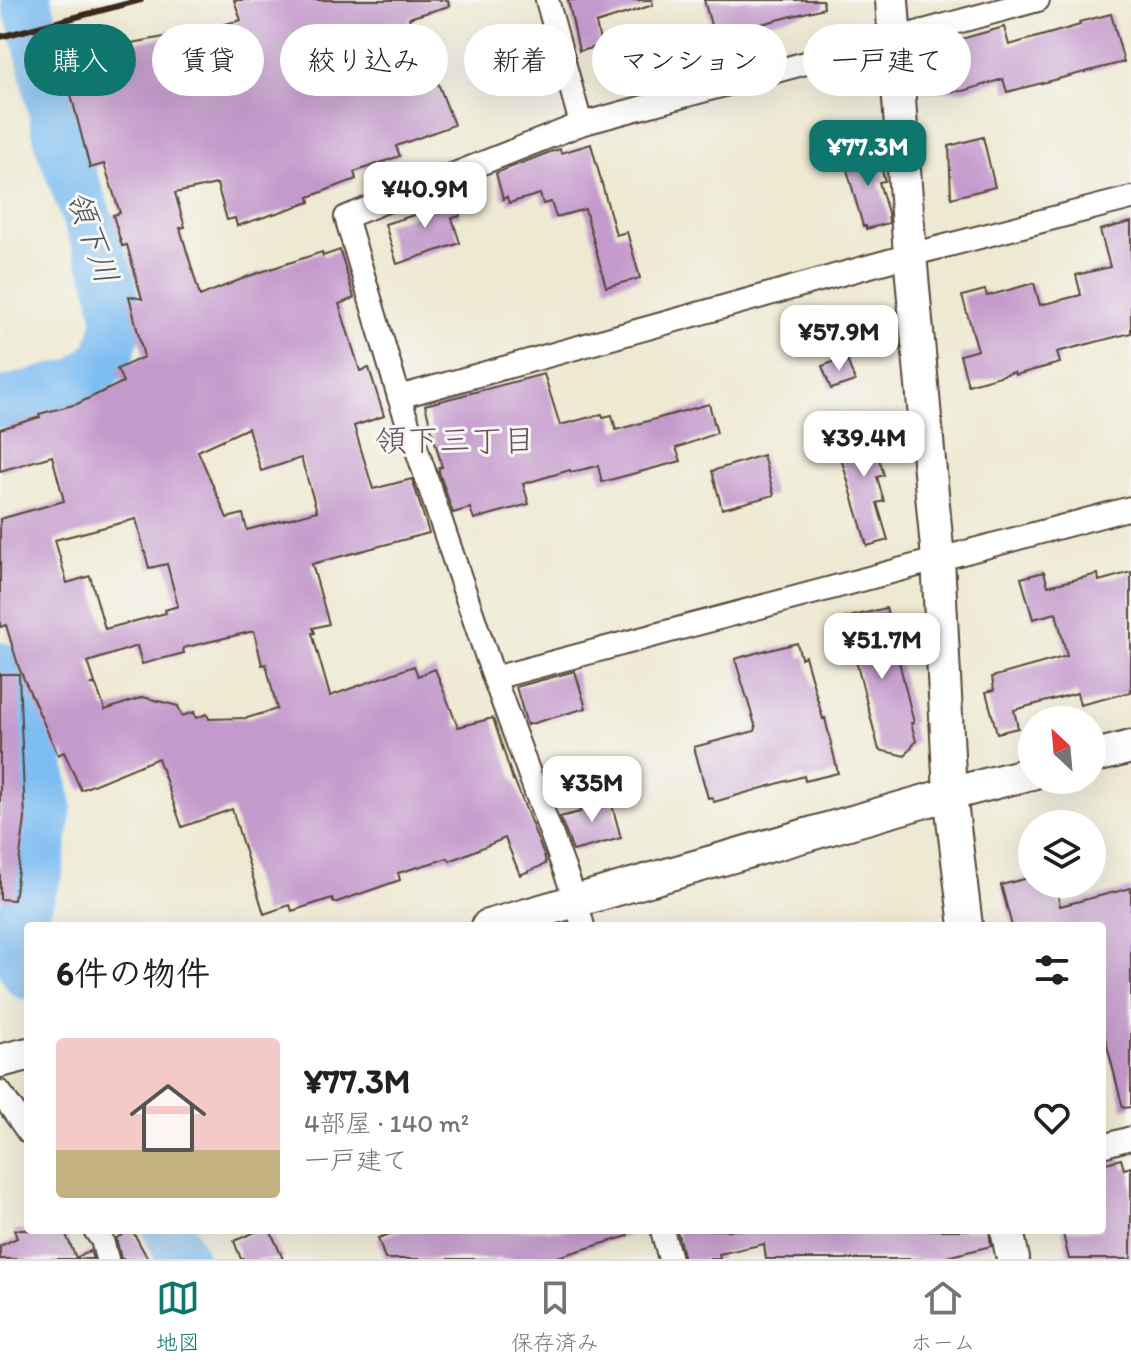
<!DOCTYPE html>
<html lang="ja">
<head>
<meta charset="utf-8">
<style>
  :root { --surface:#fff; --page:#f6f6f6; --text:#202124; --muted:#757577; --line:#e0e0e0; --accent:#0f766e }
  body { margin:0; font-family:Itim,"Klee One",sans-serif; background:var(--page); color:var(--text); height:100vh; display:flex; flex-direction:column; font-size:30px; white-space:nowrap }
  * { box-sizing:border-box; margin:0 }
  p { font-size:26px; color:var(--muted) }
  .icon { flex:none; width:44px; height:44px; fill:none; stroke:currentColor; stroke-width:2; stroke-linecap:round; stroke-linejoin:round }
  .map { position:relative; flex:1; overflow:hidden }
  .panel { position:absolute; left:24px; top:922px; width:1082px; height:312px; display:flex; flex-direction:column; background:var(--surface); border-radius:8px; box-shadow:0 8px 32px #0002 }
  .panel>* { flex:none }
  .guide { position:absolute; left:24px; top:24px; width:1084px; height:72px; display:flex; gap:16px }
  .needle { width:52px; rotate:334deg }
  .tools { position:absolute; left:1018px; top:706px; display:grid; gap:16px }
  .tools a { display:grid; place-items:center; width:88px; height:88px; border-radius:50%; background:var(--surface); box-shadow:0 8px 32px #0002; font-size:40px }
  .price { position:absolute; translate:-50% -68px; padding:0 18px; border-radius:16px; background:#fff; color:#222; font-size:26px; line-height:52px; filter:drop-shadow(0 2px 4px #0008) }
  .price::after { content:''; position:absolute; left:50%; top:48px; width:24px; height:18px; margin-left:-12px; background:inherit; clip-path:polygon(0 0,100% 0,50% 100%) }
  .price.current { background:var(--accent); color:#fff }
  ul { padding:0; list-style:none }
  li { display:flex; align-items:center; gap:24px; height:200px; padding:0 32px }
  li+li { border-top:2px solid var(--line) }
  li span { display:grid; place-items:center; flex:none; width:224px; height:160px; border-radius:8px; color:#555 }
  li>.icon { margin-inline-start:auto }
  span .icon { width:96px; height:96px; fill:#fffc; stroke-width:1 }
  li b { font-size:34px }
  h2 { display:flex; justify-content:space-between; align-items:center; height:96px; padding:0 32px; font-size:34px }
  .pill { padding:0 28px; border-radius:36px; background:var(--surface); box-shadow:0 8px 32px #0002; font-size:28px; line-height:72px }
  .pill.current { background:var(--accent); color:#fff }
  .menu { display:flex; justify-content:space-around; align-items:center; height:112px; border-top:2px solid var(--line); background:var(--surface); font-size:22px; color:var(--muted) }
  .menu a { display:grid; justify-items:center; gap:4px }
  .menu .current { color:var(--accent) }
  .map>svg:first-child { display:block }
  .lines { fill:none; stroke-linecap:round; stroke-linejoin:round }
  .river { stroke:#7ebdf2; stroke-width:50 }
  .building { fill:#c49acc; fill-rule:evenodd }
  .street-casing { stroke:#564739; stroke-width:26 }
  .secondary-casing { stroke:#564739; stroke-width:36 }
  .street { stroke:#fff; stroke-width:22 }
  .secondary { stroke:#fff; stroke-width:32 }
  .rail { stroke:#3b2a1e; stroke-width:6 }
  .labels { text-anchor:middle; stroke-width:6; stroke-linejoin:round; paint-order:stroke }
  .water-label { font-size:32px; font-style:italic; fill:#4f565e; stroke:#f6f6f2 }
  .neighbourhood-label { font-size:32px; fill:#6b515b; stroke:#f6f6f2 }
</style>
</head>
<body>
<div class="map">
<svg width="1131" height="1259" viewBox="0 0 1131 1259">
  <rect width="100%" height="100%" fill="#f6f6f2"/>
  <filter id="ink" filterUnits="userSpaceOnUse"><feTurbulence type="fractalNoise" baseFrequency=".0125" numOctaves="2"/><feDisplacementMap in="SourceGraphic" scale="16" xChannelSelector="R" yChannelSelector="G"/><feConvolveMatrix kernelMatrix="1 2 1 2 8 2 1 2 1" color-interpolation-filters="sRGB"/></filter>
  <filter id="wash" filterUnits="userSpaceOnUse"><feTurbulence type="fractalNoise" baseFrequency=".006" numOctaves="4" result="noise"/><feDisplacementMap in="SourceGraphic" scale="32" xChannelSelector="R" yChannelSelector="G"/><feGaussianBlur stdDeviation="1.8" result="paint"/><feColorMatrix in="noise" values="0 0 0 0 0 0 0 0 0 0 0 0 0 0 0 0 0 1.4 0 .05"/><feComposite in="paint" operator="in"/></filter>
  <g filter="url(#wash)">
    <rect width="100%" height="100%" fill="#eee9d2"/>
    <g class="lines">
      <!-- river -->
      <path class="river" d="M0 403 81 382 108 357 118 322 111 283 60 144 39 45 26 0
        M0 667 16 699 38 755 47 806 39 866 25 910 9 940 28 975
        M168 1230 183 1259"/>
    </g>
    <g id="blocks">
      <!-- building -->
      <path class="building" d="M234 0H448L449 6 409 18 417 41 403 46 417 91 438 83 454 125 396 146 400 156 354 172 356 179 309 197 310 202 237 226 235 218 227 220 217 184 175 193 185 227 180 228 200 296 252 275 322 252 323 256 340 250 354 298 339 304 360 371 369 368 384 416 354 426 373 489 412 479 429 533 312 564 329 624 313 628 315 633H312L330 696 414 666 418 676 435 669 458 727 493 718 513 780 514 779 545 858 546 864 520 875 505 838 450 861 448 858 398 873 400 880 334 903 332 898 292 911 290 905 264 914 232 809 182 827 158 758 81 790 64 752 58 755 19 668 6 625 0 627V519L64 501 52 456 0 471V429L40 417 39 414 77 404 123 382 117 369 144 357 129 296 142 299 127 245 122 246 113 215 120 213 104 164 90 168 60 52 84 46 86 53 126 44 197 31 241 20ZM248 428 261 471 301 458 317 511 247 530 243 514 227 518 198 451ZM136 519 149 568 167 564 178 606 165 610 166 613 105 629 90 576 67 583 55 540ZM254 631 262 665 266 664 277 709 247 718 209 719 207 714 196 718 194 712 182 716 178 706 143 697 105 710 96 685 92 684 95 683 88 662 137 646 142 664 184 653 183 648Z
        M568 0H652L653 5 596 23 601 46 579 51Z
        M704 0H823L824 8 734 31 732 24 712 29Z
        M1111 14 1124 62 1007 92 1003 79 963 91 924 92 922 59 944 57 940 45 1004 27 1009 45 1080 25 1079 22Z
        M983 137 995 187 951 198 949 146Z
        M591 144 616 235 627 232 640 278 606 287 585 209 556 217 551 202 543 204 540 194 509 203 507 197 503 199 496 173 550 152 560 149 561 153Z
        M876 150 885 181 879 182 888 213 889 223 866 229V226H863L844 159Z
        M454 194 460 216 452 218 460 243 397 264 385 224 414 215 411 207Z
        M1131 222V333L1057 352 1060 363 1015 375 1014 372 968 385 960 355 978 350 962 296 985 290 987 296 1034 283 1040 305 1081 295 1076 275 1110 267 1100 230Z
        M846 357 855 381 831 389 822 366Z
        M544 374 560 425 602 414 603 417 612 415 616 430 709 404 717 433 676 448 681 461 602 482 598 466 571 472 570 470 523 484 529 504 474 519 470 508 453 513 439 472V467H442L425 405Z
        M868 423 884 475 877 477 884 501 877 503 888 540 867 546 834 434Z
        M763 455 774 495 722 509 712 471Z
        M1044 572 1048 586 1098 574 1099 581 1131 572V692L1080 705 1077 693 1014 710 1018 728 997 733 986 692 994 690 992 677 1067 656 1056 613 1033 619 1021 578Z
        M886 608 914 723H911L916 741 905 756 879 750 845 618Z
        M797 643 801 658 805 656 823 719 825 718 838 773 805 781 804 776 714 802 712 797 708 798 694 747 755 731 756 728 735 659 766 650V651Z
        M575 671 586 708 527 725 516 687Z
        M0 674H19L25 819 14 900 0 899Z
        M609 794 621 838 573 851 560 817 580 812 577 803Z
        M1032 877V884H1055L1060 906 1131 888V1107L1123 1108 1102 1026V926H1012L1001 885Z
        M1121 1159 1124 1169 1131 1167V1259H1069L1062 1230H1102V1164Z
        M14 1230H64L76 1258 90 1251 93 1259H0V1246L17 1238Z
        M132 1230 148 1259H121L116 1238Z
        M260 1230H270L283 1259H241L234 1241Z
        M402 1230H628V1236L551 1259H385L378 1238Z
        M677 1230H989L991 1246 939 1259H766L764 1244 719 1254 720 1259H684Z"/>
    </g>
  </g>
  <g filter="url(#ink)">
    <use href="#blocks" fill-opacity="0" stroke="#564739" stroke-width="2"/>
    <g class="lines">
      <!-- street casing -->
      <g class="street-casing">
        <path id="street" d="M547 0 581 124
          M399 397 910 255 1131 198
          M494 678 1131 508
          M583 926 576 901 494 678 399 397 346 217 581 124 1038 0
          M0 1092 28 1132
          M1102 1146 1131 1138
          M95 1230 102 1240 107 1259
          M662 1230 670 1259"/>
      </g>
      <!-- secondary casing -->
      <g class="secondary-casing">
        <path id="secondary" d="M892 0 910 255 938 559 950 794 966 926
          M1092 757 1131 747
          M488 926 950 794 1032 773
          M0 1061 28 1054
          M1007 1230 1013 1259"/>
      </g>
      <!-- street -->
      <use href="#street" class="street"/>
      <!-- secondary -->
      <use href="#secondary" class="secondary"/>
      <!-- rail -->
      <path class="rail" d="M0 37 141 0"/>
    </g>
  </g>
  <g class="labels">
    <!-- water labels -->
    <g class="water-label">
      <text transform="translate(93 237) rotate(71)" y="11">領下川</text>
    </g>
    <!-- neighbourhood labels -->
    <g class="neighbourhood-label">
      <text x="455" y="451">領下三丁目</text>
    </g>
  </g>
</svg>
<div class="tools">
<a><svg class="needle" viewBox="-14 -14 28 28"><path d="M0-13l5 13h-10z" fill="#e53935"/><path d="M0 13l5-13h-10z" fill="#757577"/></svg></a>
<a><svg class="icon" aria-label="layers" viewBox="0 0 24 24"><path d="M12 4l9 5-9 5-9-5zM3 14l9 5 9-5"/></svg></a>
</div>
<b class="price current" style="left:868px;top:188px">¥77.3M</b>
<b class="price" style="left:425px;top:230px">¥40.9M</b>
<b class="price" style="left:839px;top:373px">¥57.9M</b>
<b class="price" style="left:864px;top:479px">¥39.4M</b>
<b class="price" style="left:882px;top:681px">¥51.7M</b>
<b class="price" style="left:592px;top:824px">¥35M</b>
<div class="guide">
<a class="pill current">購入</a>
<a class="pill">賃貸</a>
<a class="pill">絞り込み</a>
<a class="pill">新着</a>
<a class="pill">マンション</a>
<a class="pill">一戸建て</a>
</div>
<section class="panel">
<h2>6件の物件<svg class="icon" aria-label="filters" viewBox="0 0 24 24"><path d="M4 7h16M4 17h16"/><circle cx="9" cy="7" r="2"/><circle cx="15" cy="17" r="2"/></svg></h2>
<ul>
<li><span style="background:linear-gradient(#f6c9c9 70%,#c2b280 0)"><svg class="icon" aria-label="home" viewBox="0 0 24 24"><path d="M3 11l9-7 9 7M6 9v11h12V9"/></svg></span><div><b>¥77.3M</b><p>4部屋 · 140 m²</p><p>一戸建て</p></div><svg class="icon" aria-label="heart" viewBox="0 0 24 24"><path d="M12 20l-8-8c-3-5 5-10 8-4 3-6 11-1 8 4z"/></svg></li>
</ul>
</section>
</div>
<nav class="menu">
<a class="current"><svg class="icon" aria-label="map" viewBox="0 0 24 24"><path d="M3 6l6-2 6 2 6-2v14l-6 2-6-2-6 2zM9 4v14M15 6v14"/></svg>地図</a>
<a><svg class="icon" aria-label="saved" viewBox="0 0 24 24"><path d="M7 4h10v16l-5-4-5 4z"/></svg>保存済み</a>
<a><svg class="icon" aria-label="home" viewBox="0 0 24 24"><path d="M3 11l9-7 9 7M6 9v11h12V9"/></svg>ホーム</a>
</nav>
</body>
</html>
